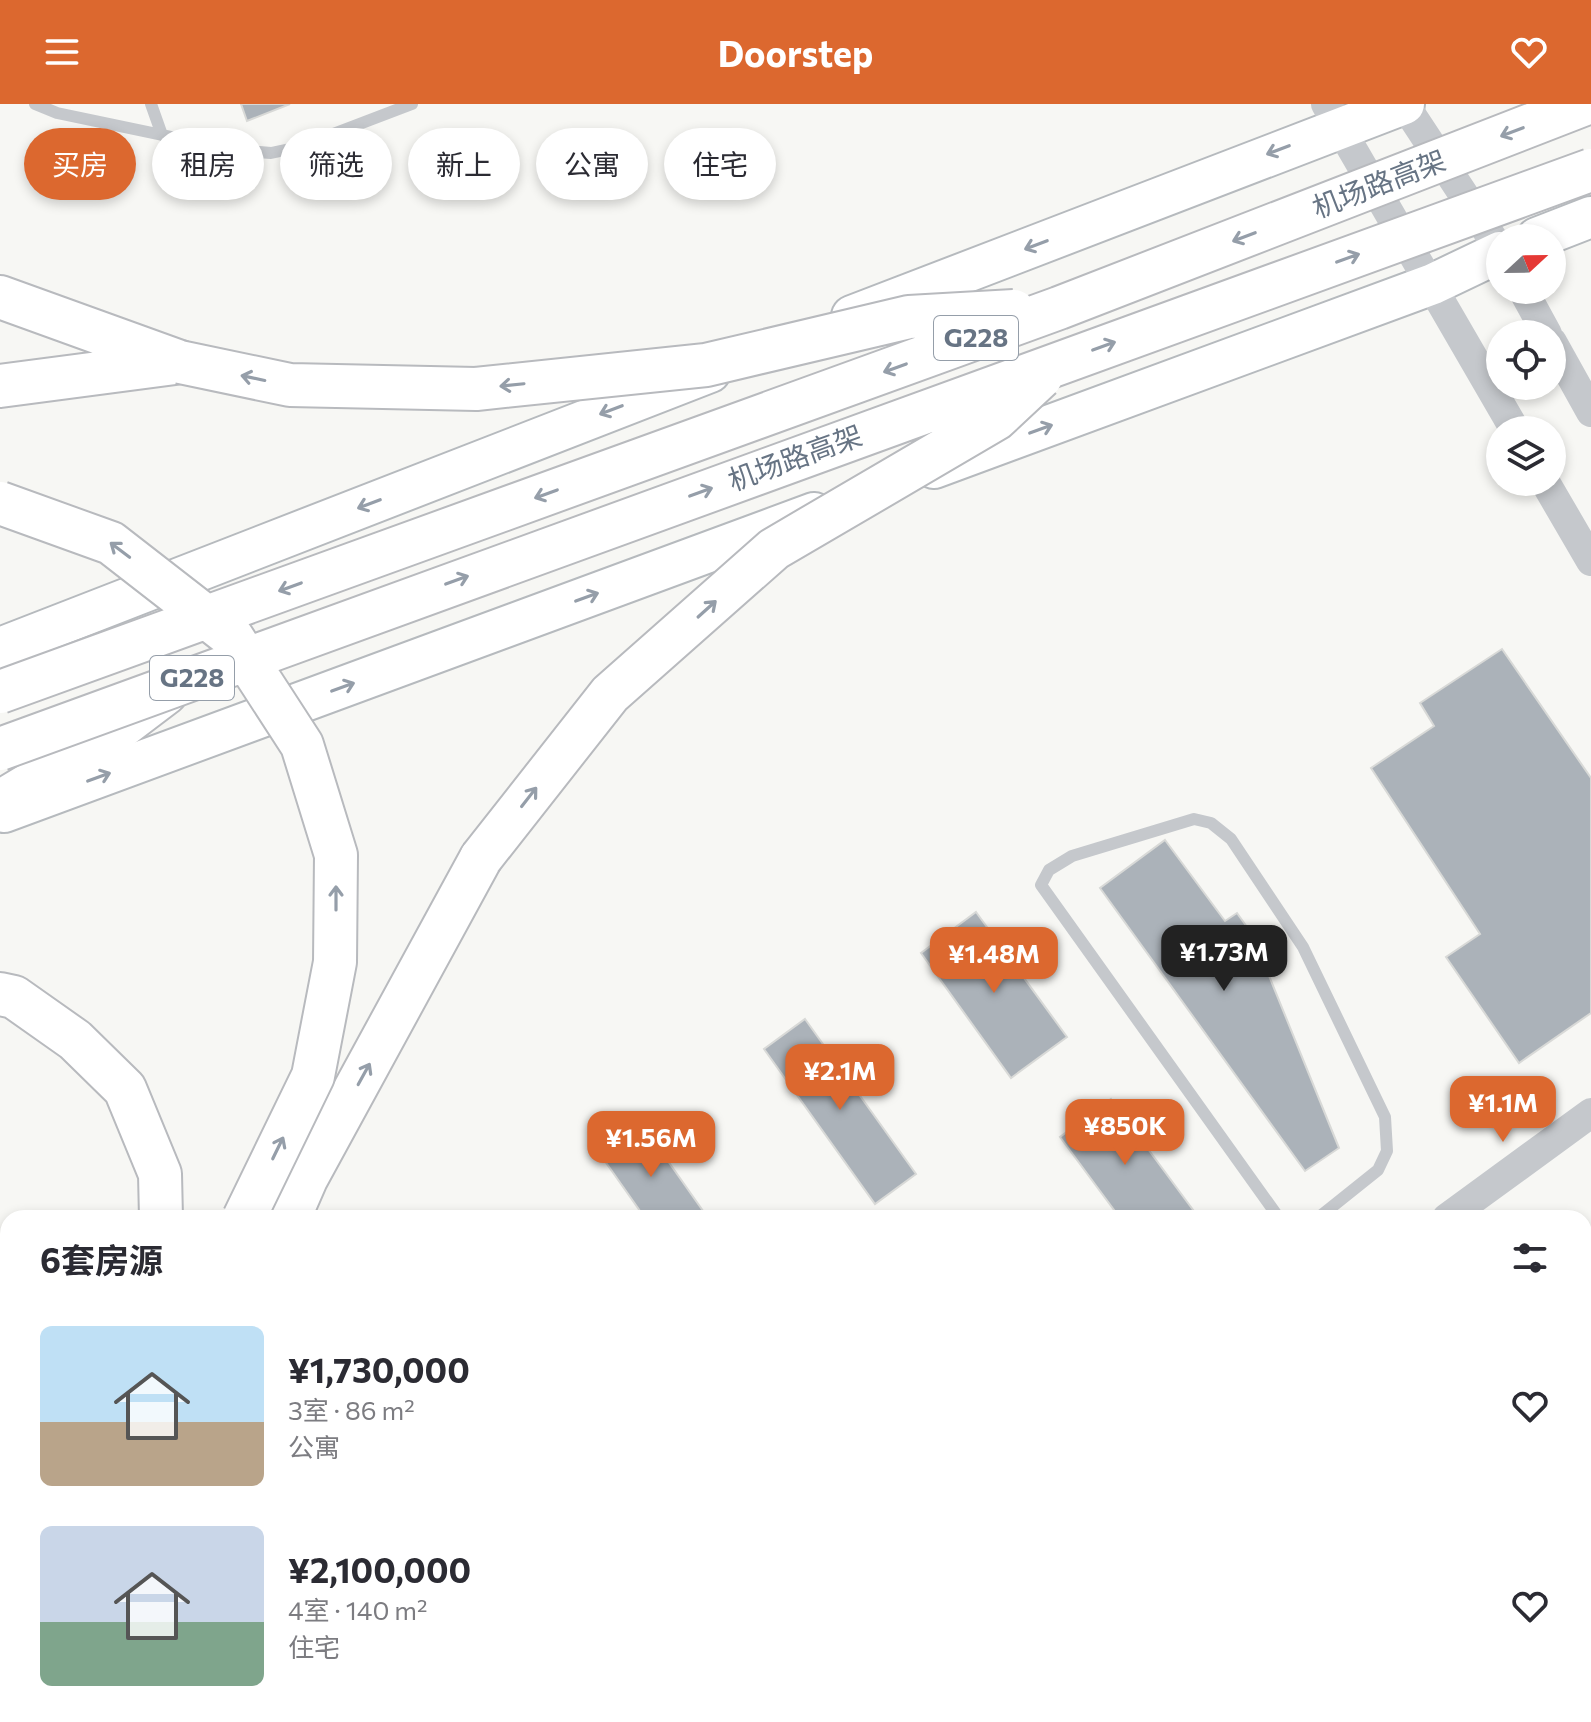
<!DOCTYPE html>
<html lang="zh">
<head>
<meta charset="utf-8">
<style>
  :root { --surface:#fff; --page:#f7f7f7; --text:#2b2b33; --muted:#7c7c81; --accent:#dc682f }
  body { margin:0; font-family:Commissioner,"Noto Sans SC",sans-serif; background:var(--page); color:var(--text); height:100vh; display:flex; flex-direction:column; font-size:30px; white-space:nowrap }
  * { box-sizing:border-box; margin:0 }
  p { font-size:26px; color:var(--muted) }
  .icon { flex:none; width:44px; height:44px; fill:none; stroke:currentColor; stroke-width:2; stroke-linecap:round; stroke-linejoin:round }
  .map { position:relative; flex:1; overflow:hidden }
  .sheet { position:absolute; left:0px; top:1106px; width:1592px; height:512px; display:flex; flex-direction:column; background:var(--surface); border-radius:24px 24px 0 0; box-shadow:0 4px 12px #0003 }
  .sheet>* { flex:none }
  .top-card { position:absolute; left:24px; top:24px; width:800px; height:72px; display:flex; gap:16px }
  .needle { width:52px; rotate:68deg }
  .tools { position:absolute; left:1486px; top:120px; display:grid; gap:16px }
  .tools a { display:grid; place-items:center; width:80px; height:80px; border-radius:50%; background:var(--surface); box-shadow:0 4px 12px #0003; font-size:40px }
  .price { position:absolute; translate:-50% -68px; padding:0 18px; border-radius:16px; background:var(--accent); color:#fff; font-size:26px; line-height:52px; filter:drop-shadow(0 2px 4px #0008) }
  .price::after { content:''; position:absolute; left:50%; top:48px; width:24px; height:18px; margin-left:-12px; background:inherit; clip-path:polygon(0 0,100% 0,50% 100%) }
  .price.on { background:#222; color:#fff }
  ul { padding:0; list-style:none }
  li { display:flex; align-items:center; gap:24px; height:200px; padding:0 40px }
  li span { display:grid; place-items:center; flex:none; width:224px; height:160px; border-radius:12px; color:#555 }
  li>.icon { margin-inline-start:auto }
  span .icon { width:96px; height:96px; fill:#fffc; stroke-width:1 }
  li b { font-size:34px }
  h2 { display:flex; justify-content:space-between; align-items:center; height:96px; padding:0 40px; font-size:34px }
  .tag { padding:0 28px; border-radius:36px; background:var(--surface); box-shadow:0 4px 12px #0003; font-size:28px; line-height:72px }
  .tag.on { background:var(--accent); color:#fff }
  header { display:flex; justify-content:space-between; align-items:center; height:104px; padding:0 40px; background:var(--accent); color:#fff; font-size:36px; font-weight:700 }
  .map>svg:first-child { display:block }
  .built { fill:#e5e6e5 }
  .water { fill:#bdc6cb }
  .building { fill:#abb2b9; stroke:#d8d9d7; stroke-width:2 }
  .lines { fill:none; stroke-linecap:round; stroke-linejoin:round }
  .primary-casing { stroke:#b6babe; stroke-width:44 }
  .trunk-casing { stroke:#b8babe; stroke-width:46 }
  .service { stroke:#c5c8cc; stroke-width:12 }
  .tertiary { stroke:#c5c8cc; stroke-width:30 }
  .primary { stroke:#fff; stroke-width:40 }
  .trunk { stroke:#fff; stroke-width:42 }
  .trunk-bridge-casing { stroke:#b8babe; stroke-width:46; stroke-linecap:butt }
  .trunk-bridge { stroke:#fff; stroke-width:42 }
  .oneway { stroke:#959ea9 }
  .labels { text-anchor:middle; stroke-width:8; stroke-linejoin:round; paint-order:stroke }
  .shield { fill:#fff; stroke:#959ea9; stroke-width:2 }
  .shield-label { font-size:26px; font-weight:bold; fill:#677484 }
  .street-label { font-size:28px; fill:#677484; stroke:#fff }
</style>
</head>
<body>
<header><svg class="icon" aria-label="menu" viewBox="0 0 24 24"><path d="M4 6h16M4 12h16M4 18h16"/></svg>Doorstep<svg class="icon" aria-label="heart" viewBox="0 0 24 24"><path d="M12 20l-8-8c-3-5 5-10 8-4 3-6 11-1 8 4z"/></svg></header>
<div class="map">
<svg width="1591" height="1618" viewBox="0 0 1591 1618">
  <rect width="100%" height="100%" fill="#f7f7f4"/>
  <!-- built -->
  <path class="built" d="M1591 1339V1618H1226L1236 1610H1584V1344Z"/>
  <!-- water -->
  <path class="water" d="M1591 1179V1297L1584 1302V1185Z
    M1009 1610H1172L1161 1618H998Z"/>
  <!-- building -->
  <path class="building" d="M241 0H290L247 17Z
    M1502 545 1591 674V909L1519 959 1446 853 1480 830 1371 664 1434 622 1420 599Z
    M1165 736 1225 817 1237 809 1252 830 1339 1044 1305 1067 1100 784Z
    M976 808 1067 933 1011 974 921 849Z
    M805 915 916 1070 875 1100 764 945Z
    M1111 995 1199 1114H1120L1060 1033Z
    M644 1023 708 1114H645L602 1053Z
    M1591 1456V1501L1584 1484V1459Z
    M369 1610H426L430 1618H373Z
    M553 1610H584L573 1618H559Z
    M1340 1610H1432L1435 1618H1343Z"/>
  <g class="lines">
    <!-- primary casing -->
    <g class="primary-casing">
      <path id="primary" d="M1537 134 1591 113
        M852 212 1404 0
        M934 364 1433 180 1500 148
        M0 544 710 268
        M4 708 814 409"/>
    </g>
    <!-- trunk casing -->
    <g class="trunk-casing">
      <path id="trunk" d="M0 193 180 258
        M0 282 175 259
        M0 698 108 633 166 589
        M0 890 14 893 75 936 125 985 160 1070 161 1114
        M289 1114 306 1075 481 754
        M0 1341 8 1337
        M10 1618 14 1610
        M68 1618 72 1610"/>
    </g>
    <!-- service -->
    <path class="service" d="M35 0 57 9 234 46 271 49 299 43 412 0
      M151 0 162 31
      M1279 1114 1041 781 1049 766 1072 752 1194 715 1211 719 1231 735 1303 843 1385 1013 1387 1047 1378 1066 1318 1114"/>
    <!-- tertiary -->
    <path class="tertiary" d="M1326 0 1515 326
      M1404 0 1500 146
      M1523 186 1547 230
      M1552 238 1591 308
      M1545 378 1591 457
      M1447 1114 1591 1009
      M1144 1610 1147 1618
      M757 1618 768 1610"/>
    <!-- primary -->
    <use href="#primary" class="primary"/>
    <!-- trunk -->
    <use href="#trunk" class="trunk"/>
    <!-- trunk-bridge casing -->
    <g class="trunk-bridge-casing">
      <path id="trunk-bridge" d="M180 258 290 281 476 285 706 261 909 213 1014 207
        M0 399 111 439 232 533 302 641 336 751 335 858 313 972 244 1114
        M0 588 1059 204 1585 0
        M0 645 1591 66
        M481 754 610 590 774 445 996 315 1041 273"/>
    </g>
    <!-- trunk-bridge -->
    <use href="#trunk-bridge" class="trunk-bridge"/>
  </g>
  <!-- one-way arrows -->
  <defs><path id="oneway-shaft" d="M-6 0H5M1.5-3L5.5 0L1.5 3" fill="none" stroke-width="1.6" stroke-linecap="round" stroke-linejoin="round" transform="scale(2)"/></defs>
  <g class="oneway">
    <use href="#oneway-shaft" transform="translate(1512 28) rotate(159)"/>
    <use href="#oneway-shaft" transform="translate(1278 46) rotate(159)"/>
    <use href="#oneway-shaft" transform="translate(1244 133) rotate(159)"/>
    <use href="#oneway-shaft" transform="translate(1036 141) rotate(159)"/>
    <use href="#oneway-shaft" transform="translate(1348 154) rotate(-20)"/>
    <use href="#oneway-shaft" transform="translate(1104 242) rotate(-20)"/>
    <use href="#oneway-shaft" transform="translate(895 264) rotate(160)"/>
    <use href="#oneway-shaft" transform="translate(253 274) rotate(-168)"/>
    <use href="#oneway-shaft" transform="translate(512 281) rotate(174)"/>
    <use href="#oneway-shaft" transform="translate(611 306) rotate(159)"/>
    <use href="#oneway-shaft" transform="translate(1041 325) rotate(-20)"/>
    <use href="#oneway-shaft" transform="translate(701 388) rotate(-20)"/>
    <use href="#oneway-shaft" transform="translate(546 390) rotate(160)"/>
    <use href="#oneway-shaft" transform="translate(369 400) rotate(159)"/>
    <use href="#oneway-shaft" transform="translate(120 446) rotate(-143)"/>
    <use href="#oneway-shaft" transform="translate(457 476) rotate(-20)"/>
    <use href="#oneway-shaft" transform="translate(290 483) rotate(160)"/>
    <use href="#oneway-shaft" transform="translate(587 493) rotate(-20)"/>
    <use href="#oneway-shaft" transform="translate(707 505) rotate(-42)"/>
    <use href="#oneway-shaft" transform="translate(343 583) rotate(-20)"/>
    <use href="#oneway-shaft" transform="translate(99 673) rotate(-20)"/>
    <use href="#oneway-shaft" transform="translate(529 693) rotate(-52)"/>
    <use href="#oneway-shaft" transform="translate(336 794) rotate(-90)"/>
    <use href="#oneway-shaft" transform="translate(364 970) rotate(-61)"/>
    <use href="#oneway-shaft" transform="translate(278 1044) rotate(-64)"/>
  </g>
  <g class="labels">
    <!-- shield labels -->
    <g class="shield">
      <rect x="934" y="212" width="84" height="44" rx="6"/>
      <rect x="150" y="552" width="84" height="44" rx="6"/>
    </g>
    <g class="shield-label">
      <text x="976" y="243">G228</text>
      <text x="192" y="583">G228</text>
    </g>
    <!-- street labels -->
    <g class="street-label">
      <text transform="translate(1379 80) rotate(-21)" y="10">机场路高架</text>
      <text transform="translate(795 354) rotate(-20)" y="10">机场路高架</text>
    </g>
  </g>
</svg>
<div class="tools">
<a><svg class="needle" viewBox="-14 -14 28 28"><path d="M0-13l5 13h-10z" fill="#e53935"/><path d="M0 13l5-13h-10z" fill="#7c7c81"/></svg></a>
<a><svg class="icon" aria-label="locate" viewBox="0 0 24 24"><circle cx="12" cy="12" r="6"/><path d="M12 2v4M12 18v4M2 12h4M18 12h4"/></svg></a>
<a><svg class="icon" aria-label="layers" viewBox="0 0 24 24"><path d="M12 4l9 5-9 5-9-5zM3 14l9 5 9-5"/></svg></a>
</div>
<b class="price on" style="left:1224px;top:889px">¥1.73M</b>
<b class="price" style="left:994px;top:891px">¥1.48M</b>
<b class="price" style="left:840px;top:1008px">¥2.1M</b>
<b class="price" style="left:1503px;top:1040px">¥1.1M</b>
<b class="price" style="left:1125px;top:1063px">¥850K</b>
<b class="price" style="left:651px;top:1075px">¥1.56M</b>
<div class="top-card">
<a class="tag on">买房</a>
<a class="tag">租房</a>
<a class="tag">筛选</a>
<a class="tag">新上</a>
<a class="tag">公寓</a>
<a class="tag">住宅</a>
</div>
<section class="sheet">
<h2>6套房源<svg class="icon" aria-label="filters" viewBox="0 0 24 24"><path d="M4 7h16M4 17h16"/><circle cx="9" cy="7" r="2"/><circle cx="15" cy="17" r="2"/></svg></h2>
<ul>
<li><span style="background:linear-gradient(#bfe0f5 60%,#b9a48a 0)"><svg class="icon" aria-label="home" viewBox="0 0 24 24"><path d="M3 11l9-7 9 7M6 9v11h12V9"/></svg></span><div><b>¥1,730,000</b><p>3室 · 86 m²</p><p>公寓</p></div><svg class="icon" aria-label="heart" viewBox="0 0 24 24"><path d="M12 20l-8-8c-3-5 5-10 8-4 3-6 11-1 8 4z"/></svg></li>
<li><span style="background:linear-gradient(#c9d6e8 60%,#7fa58c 0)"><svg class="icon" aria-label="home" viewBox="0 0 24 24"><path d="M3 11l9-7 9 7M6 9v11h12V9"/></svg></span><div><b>¥2,100,000</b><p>4室 · 140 m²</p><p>住宅</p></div><svg class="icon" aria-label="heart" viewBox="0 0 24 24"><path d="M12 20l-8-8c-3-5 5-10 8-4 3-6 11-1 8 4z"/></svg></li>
</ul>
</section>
</div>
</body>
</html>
